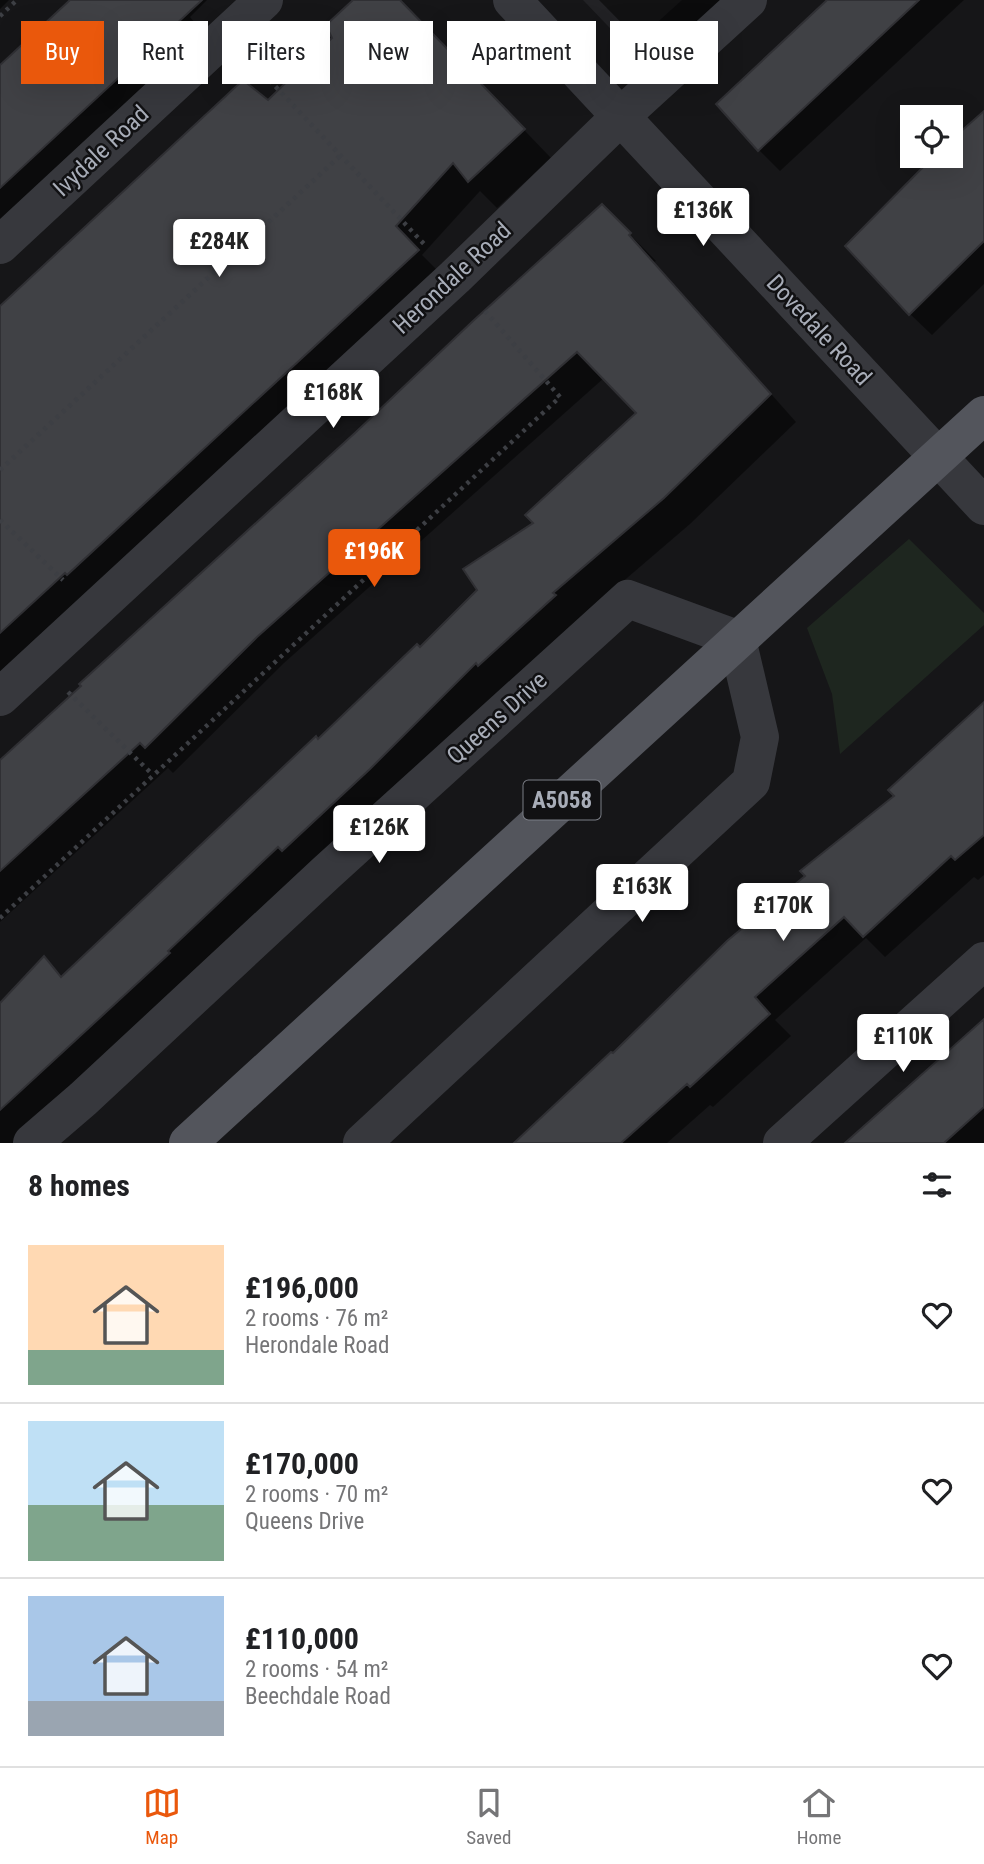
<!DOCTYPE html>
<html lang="en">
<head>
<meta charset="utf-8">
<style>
  :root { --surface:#fff; --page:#f2f2f2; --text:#202124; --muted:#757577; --line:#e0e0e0; --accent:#ea580c }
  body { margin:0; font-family:"Roboto Condensed",sans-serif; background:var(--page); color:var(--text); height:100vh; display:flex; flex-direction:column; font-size:26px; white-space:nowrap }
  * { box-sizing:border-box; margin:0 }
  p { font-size:23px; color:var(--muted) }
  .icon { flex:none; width:38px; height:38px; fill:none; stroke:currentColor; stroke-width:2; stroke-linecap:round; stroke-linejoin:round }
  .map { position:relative; height:1143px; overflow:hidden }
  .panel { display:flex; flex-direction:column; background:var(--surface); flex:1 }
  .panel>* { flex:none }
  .guide { position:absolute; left:21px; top:21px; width:943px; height:63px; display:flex; gap:14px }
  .buttons { position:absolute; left:900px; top:105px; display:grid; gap:14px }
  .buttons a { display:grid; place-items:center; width:63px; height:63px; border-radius:0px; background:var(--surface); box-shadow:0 7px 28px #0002; font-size:35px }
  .price { position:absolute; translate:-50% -60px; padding:0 16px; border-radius:7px; background:#fff; color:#222; font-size:23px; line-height:46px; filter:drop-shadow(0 2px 4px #0008) }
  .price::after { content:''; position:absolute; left:50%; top:42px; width:21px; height:16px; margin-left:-10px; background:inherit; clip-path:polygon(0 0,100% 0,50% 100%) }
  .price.on { background:var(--accent); color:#fff }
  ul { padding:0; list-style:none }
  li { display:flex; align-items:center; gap:21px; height:175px; padding:0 28px }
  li+li { border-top:2px solid var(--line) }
  li span { display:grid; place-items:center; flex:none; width:196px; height:140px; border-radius:0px; color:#555 }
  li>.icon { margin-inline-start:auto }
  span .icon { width:84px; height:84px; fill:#fffc; stroke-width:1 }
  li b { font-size:30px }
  h2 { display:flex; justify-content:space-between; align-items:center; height:84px; padding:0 28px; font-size:30px }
  .chip { padding:0 24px; border-radius:0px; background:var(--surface); box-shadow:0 7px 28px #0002; font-size:24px; line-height:63px }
  .chip.on { background:var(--accent); color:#fff }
  .tab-bar { display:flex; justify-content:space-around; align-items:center; height:98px; border-top:2px solid var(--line); background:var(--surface); font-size:19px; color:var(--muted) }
  .tab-bar a { display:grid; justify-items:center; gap:4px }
  .tab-bar .on { color:var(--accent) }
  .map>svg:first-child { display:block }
  .built { fill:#222225 }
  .green { fill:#1e261f }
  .shadow { fill:#0007 }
  .building { fill:#404145; stroke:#303034; stroke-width:2 }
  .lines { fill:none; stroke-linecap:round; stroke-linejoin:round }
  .path { stroke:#3d3f44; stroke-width:4.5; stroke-dasharray:3.5 5; stroke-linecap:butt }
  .street { stroke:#37383d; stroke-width:38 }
  .primary { stroke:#53555c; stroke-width:38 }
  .labels { text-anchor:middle; stroke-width:5; stroke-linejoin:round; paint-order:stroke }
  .shield { fill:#111113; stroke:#7b7e86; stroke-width:2 }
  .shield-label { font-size:23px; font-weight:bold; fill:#a8adb8 }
  .street-label { font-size:24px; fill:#a8adb8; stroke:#111113 }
</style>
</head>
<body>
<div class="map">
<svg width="984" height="1143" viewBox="0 0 984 1143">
  <rect width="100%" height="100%" fill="#161618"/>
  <!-- built -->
  <path class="built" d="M583 0H682L629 48Z"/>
  <!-- green -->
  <path class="green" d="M909 539 984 613V625L840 754 832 694 807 628Z"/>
  <!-- shadow -->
  <path class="shadow" d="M0 0H9L0 9Z
    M73 0H207L190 17 207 37 0 229V67Z
    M356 0H399L551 158 497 208 480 191 422 255 445 278 0 685V308L268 103 334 39Z
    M599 0H737L664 66Z
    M829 0H964L780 171 759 150Z
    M984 118V284L932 335 910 314 935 157 950 156Z
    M602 206 656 261 654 262 796 422 690 524 578 620 20 1143H0V1005L44 958 63 977 420 650 479 590 535 523 638 413 604 378 284 663 173 773 168 768 0 922V761Z
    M984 701V875L978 880 974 877 885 957 866 938 775 1020 791 1036 713 1107 710 1105 667 1143H517L896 797 890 790Z
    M984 1021V1143H847Z"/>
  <!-- building -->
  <path class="building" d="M70 0H202L0 188V65Z
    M353 0H400L525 129 468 182 453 163 396 226 419 250 67 575 65 573 0 633V306L243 80 268 100 332 38 326 25Z
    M827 0H919L758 151 716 104Z
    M984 111V241L909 315 845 246 934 156H950V141Z
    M602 204 631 233 629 235 771 394 664 498 553 593 556 595 478 666 476 663 370 769 282 851 278 847 168 951 170 953 0 1110V1003L44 956 61 977 316 736 318 739 417 644 420 647 477 590 463 569 533 523 525 515 636 413 577 352 257 637 145 748 140 743 0 871V760L81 686 79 684 356 432 473 321Z
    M984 702V835L955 860 951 856 863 937 844 917 755 997 770 1014 690 1087 687 1084 621 1143H514L611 1052 613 1053 727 941 805 876 800 871 894 796 888 790Z
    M984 1019V1107L944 1143H845Z"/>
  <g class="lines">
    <!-- path -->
    <path class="path" d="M0 16 17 0
      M258 68 425 245
      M0 470 340 156
      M0 520 63 580
      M68 692 153 775
      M0 918 560 397 485 311"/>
    <!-- street -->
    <path class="street" d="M512 0 984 506
      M0 245 264 0
      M0 697 455 277 621 116 748 0
      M32 1143 83 1099 327 872 628 599 737 639 760 737 751 782 362 1143
      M782 1143 984 961"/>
    <!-- primary -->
    <path class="primary" d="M188 1143 984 415"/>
  </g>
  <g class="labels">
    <!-- shield labels -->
    <rect class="shield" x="523.5" y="780.5" width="77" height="39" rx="5"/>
    <g class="shield-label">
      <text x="562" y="808">A5058</text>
    </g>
    <!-- street labels -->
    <g class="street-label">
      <text transform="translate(101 151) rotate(-43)" y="8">Ivydale Road</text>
      <text transform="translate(452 278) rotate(-43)" y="8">Herondale Road</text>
      <text transform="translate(819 330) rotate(47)" y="8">Dovedale Road</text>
      <text transform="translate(497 718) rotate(-42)" y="8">Queens Drive</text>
    </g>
  </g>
</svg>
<div class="buttons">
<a><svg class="icon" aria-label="locate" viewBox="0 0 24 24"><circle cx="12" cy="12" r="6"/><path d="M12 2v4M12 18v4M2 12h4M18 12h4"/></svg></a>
</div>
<b class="price" style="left:703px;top:248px">£136K</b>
<b class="price" style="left:219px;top:279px">£284K</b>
<b class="price" style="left:333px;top:430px">£168K</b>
<b class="price on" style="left:374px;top:589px">£196K</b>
<b class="price" style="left:379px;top:865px">£126K</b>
<b class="price" style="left:642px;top:924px">£163K</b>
<b class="price" style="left:783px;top:943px">£170K</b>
<b class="price" style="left:903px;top:1074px">£110K</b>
<div class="guide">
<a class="chip on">Buy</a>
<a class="chip">Rent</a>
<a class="chip">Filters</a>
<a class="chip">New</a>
<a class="chip">Apartment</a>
<a class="chip">House</a>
</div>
</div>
<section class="panel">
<h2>8 homes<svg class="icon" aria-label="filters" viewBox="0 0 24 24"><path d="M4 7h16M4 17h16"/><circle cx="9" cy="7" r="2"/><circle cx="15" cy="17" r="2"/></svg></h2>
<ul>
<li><span style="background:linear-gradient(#ffd9b3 75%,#7fa58c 0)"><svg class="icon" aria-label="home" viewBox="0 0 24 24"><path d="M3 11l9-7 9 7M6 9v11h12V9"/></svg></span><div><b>£196,000</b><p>2 rooms · 76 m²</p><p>Herondale Road</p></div><svg class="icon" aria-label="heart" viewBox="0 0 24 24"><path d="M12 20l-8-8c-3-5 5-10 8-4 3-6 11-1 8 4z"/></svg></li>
<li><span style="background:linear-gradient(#bfe0f5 60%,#7fa58c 0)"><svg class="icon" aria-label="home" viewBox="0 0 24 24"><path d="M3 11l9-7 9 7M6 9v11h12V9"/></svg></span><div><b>£170,000</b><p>2 rooms · 70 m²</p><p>Queens Drive</p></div><svg class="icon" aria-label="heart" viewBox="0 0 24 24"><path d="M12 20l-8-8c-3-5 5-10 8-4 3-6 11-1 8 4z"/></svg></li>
<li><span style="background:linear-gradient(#a9c7e8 75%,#9aa5b1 0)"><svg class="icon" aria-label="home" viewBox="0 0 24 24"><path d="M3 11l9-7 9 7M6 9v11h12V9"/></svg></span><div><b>£110,000</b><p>2 rooms · 54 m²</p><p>Beechdale Road</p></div><svg class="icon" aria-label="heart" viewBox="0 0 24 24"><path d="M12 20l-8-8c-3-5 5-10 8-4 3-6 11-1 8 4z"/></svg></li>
</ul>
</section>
<nav class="tab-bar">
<a class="on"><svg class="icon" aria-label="map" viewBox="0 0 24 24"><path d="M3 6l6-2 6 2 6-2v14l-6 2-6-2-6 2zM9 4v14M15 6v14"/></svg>Map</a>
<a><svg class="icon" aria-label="saved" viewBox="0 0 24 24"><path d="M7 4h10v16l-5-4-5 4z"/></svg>Saved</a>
<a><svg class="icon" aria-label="home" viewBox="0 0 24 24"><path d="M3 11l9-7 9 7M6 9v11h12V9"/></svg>Home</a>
</nav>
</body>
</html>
